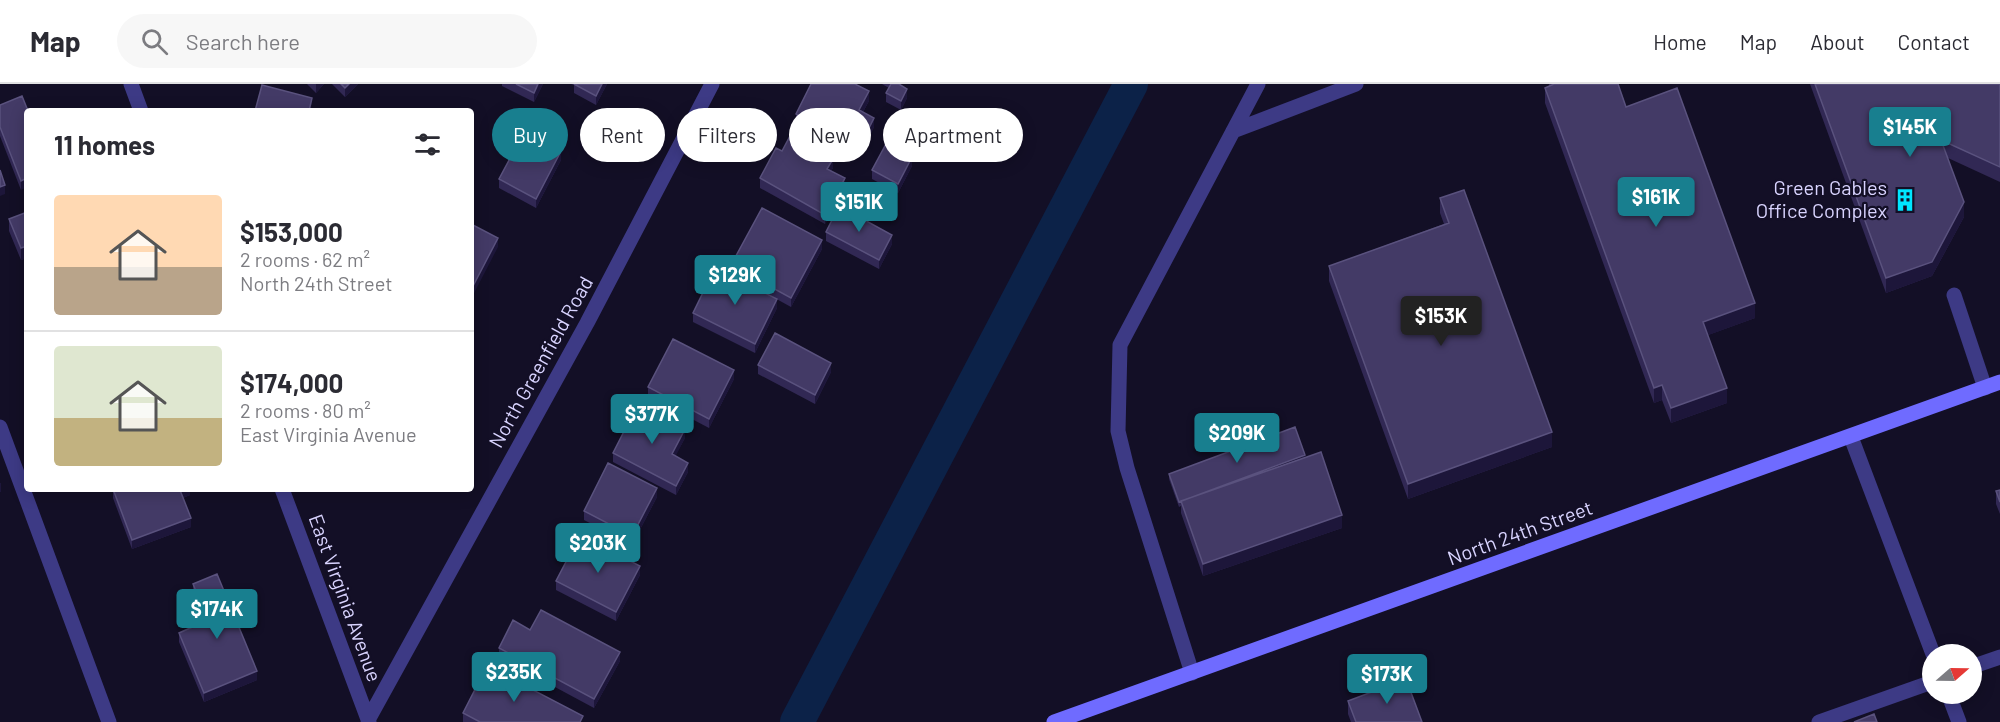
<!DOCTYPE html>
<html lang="en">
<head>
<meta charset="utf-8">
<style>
  :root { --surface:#fff; --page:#f7f7f7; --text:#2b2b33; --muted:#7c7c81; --line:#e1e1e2; --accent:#187f8f }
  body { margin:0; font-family:Barlow,sans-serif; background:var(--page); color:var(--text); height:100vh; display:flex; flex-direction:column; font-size:22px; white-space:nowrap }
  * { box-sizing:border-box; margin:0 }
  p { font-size:20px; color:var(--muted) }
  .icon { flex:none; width:33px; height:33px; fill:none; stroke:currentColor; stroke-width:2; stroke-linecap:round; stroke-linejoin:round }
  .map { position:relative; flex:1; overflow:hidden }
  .details { position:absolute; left:24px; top:24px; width:450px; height:384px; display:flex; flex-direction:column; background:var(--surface); border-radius:6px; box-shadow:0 3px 15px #0003 }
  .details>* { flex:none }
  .hud { position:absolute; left:492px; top:24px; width:570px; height:54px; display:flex; gap:12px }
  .needle { width:39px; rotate:70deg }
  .controls { position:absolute; left:1922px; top:560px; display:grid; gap:12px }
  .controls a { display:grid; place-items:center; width:60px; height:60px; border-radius:50%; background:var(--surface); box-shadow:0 3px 15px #0003; font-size:30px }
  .price { position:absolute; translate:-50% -51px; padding:0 14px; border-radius:6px; background:var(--accent); color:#fff; font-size:20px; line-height:39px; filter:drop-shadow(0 2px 3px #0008) }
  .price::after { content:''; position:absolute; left:50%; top:36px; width:18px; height:14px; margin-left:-9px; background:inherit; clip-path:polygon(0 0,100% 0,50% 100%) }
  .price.on { background:#222; color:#fff }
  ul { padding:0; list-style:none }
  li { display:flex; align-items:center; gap:18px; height:150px; padding:0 30px }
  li+li { border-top:2px solid var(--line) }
  li span { display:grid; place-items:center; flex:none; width:168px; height:120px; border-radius:6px; color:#555 }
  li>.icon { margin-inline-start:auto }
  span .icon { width:72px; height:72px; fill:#fffc; stroke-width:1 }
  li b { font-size:26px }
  h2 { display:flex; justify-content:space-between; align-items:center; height:72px; padding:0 30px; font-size:26px }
  .chip { padding:0 21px; border-radius:27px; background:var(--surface); box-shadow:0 3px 15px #0003; font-size:21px; line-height:54px }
  .chip.on { background:var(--accent); color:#fff }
  header { display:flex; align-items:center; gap:36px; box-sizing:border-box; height:84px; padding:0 30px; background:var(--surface); border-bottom:2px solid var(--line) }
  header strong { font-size:28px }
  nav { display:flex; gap:33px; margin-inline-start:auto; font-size:21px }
  .search { width:420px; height:54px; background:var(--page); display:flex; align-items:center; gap:15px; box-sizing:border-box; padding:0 21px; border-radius:33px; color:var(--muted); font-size:22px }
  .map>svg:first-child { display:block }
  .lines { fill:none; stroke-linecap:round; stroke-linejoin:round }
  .canal { stroke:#0c2248; stroke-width:34 }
  .lane { stroke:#3d3a85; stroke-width:15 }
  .street { stroke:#3d3a85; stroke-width:15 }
  .secondary { stroke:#6f6bff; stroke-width:15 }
  .wall { fill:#312854 }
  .shaded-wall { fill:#1d163a }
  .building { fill:#433a66; stroke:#5a527e; stroke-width:1.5 }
  .labels { text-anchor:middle; stroke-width:4.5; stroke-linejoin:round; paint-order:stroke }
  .poi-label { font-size:20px; fill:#d9d4ff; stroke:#130f26; text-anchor:end }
  .street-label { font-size:20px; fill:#d9d4ff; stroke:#130f26 }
</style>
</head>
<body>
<header>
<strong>Map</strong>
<div class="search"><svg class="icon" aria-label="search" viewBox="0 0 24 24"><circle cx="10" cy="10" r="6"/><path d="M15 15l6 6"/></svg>Search here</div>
<nav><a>Home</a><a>Map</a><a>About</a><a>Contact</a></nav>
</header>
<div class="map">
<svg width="2000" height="638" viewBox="0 0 2000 638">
  <rect width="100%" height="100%" fill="#130f26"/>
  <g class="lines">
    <!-- canal -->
    <path class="canal" d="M797 638 1131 0"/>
    <!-- lane -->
    <path class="lane" d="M1233 47 1356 0
      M1954 211 1985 304
      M0 343 109 638
      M1971 583 2000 573
      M1192 589 1127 384 1118 347 1120 261 1258 0
      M1819 638 1932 598"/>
    <!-- street -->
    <path class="street" d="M131 0 141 27
      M1851 353 1933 570
      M282 405 369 638
      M1948 609 1959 638
      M368 636 587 239 712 0"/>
    <!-- secondary -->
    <path class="secondary" d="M1054 638 2000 298"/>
  </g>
  <!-- wall -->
  <path class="wall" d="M307 0H324L316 9Z
    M332 0H358L345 13Z
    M502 0H543L534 18 502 2Z
    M571 0H607L596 21 574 9V1Z
    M882 0H899L907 14 901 26 886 18V9L889 4Z
    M1549 0H1618L1626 23 1755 234 1708 251 1727 319 1671 339 1662 316 1654 319 1545 19V4L1549 2Z
    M1810 0H2000V98L1948 74 1964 133 1932 192 1886 209Z
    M869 17 863 28 874 43 859 73 796 39V30Z
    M0 21 28 27 21 106 0 52Z
    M556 55 553 62 561 76 536 124 499 104V95Z
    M782 67 833 84 831 87 845 103 825 140 760 104V94Z
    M912 82 898 109 872 95V86Z
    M1440 114 1552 363 1408 415 1329 197V182L1444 140 1440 129Z
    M27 128V174L21 176 9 147V135Z
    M826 148 892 160 879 185 826 157Z
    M822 165 791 223 731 190V181Z
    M777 224 755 269 693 238V229Z
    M758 281 831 288 815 320 758 290Z
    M734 295 709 344 648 312V303Z
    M685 354 675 372 688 388 676 411 613 378V369Z
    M1305 374 1342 444 1203 492 1181 429V422L1179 423 1169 395V390Z
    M113 405H190V411L183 414 191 443 132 465 113 414Z
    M2000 406V430L1996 420V407Z
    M657 413 632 461 584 436V427Z
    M640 491 616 537 556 506V497Z
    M193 500 257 596 204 618 179 558V549L205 538 193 509Z
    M530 546 620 577 594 624 499 573V564Z
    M1348 617 1422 638H1351L1348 630Z
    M463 629 583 638H463Z"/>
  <!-- shaded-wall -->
  <path class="shaded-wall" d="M316 0H324L316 9Z
    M349 0H358L345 13V4Z
    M538 0H543L534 18V9Z
    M602 0H607L596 21V12Z
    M907 5V14L901 26V17Z
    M869 7V17L859 35V26Z
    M312 14 311 27H309Z
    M874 34V43L859 73V64Z
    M556 46V55L549 70V60Z
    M561 67V76L536 124V115Z
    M912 73V82L898 109V100Z
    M833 75V84L827 94V85Z
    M27 94V103L21 106V97Z
    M845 94V103L825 140V131Z
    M5 101V110L0 112V103Z
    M1964 118V133L1932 192 1886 209V194Z
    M892 151V160L879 185V176Z
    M498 154V163L471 215V206Z
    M822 156V165L791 223V214Z
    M27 162V174L21 176V164Z
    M777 215V224L755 269V260Z
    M1755 219V234L1703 253V238Z
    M831 279V288L815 320V311Z
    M734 286V295L709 344V335Z
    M1662 301V316L1654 319V304Z
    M1727 304V319L1671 339V324Z
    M685 345V354L672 379V370Z
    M1552 348V363L1408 415V400Z
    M1305 371V376L1181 417Z
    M688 379V388L676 411V402Z
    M0 399H1V408H0Z
    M657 404V413L632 461V452Z
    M182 405H190V411L180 415V406Z
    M1342 431V444L1203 492V480Z
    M191 434V443L132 465V456Z
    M640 482V491L616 537V528Z
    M620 568V577L594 624V615Z
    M257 587V596L204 618V609Z"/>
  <!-- building -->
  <path class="building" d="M341 0H349L345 4Z
    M516 0H538L534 9Z
    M574 0H602L596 12Z
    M811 0H855L869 7 859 26 874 34 859 64 796 30Z
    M891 0H899L907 5 901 17 886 9Z
    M1554 0H1618L1626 23 1677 4 1755 219 1703 238 1727 304 1671 324 1662 301 1654 304 1545 4Z
    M1815 0H2000V83L1941 56 1964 118 1932 178 1886 194Z
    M262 1 312 14 309 27H255Z
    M22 12 28 27 27 94 21 97 0 43V21Z
    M532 33 556 46 549 60 561 67 536 115 499 95Z
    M790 52 833 75 827 85 845 94 825 131 760 94 776 64 782 67Z
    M886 60 912 73 898 100 872 86Z
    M0 86 5 101 0 103Z
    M1464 106 1552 348 1408 400 1329 182 1449 139 1440 114Z
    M839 122 892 151 879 176 826 148Z
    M762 124 822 156 791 214 731 181Z
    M27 128V162L21 164 9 135Z
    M471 140 498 154 471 206Z
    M715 184 777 215 755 260 693 229Z
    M775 249 831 279 815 311 758 281Z
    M673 255 734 286 709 335 648 303Z
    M638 320 685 345 672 370 688 379 676 402 613 369Z
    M1295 343 1305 371 1179 418 1169 390Z
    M1321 368 1342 431 1203 480 1181 417Z
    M608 379 657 404 632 452 584 427Z
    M113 405H182L180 406 191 434 132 456Z
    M2000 406V418L1996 407Z
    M580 451 640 482 616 528 556 497Z
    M217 490 257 587 204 609 179 549 208 536 193 500Z
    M541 526 620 568 594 615 499 564 513 536 530 546Z
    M487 582 583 632 580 638H480L463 629Z
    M1406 595 1422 638H1356L1348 617Z
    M1874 630 1877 638H1854Z"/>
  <!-- icons -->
  <defs>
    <g id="building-bare" transform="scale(1.8)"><path d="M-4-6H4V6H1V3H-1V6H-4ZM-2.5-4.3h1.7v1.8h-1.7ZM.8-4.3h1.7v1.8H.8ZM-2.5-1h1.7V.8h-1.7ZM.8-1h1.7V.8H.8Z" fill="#00e5ff" stroke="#130f26" stroke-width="2.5" paint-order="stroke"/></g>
  </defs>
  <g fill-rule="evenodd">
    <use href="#building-bare" x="1905" y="116"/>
  </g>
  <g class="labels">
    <!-- poi labels -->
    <g class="poi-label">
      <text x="1887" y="111">Green Gables<tspan x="1887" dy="23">Office Complex</tspan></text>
    </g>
    <!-- street labels -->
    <g class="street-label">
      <text transform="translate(541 278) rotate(-61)" y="7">North Greenfield Road</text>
      <text transform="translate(1520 449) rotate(-20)" y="7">North 24th Street</text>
      <text transform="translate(345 514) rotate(70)" y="7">East Virginia Avenue</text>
    </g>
  </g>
</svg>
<div class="controls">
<a><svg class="needle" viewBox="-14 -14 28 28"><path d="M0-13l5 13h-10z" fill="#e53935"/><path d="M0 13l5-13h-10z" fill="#7c7c81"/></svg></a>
</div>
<b class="price" style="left:1910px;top:74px">$145K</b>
<b class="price" style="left:1656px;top:144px">$161K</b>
<b class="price" style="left:859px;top:149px">$151K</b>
<b class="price" style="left:735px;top:222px">$129K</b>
<b class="price on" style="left:1441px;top:263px">$153K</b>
<b class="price" style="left:652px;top:361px">$377K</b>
<b class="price" style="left:1237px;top:380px">$209K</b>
<b class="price" style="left:598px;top:490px">$203K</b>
<b class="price" style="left:217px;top:556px">$174K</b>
<b class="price" style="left:514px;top:619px">$235K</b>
<b class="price" style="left:1387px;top:621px">$173K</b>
<div class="hud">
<a class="chip on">Buy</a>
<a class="chip">Rent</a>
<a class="chip">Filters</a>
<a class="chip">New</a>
<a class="chip">Apartment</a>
</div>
<section class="details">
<h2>11 homes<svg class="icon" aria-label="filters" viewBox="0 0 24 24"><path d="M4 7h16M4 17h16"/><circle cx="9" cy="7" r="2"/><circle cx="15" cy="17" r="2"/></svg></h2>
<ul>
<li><span style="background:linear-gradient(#ffd9b3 60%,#b9a48a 0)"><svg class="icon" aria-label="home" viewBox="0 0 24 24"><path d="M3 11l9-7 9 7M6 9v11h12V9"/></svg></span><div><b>$153,000</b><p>2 rooms · 62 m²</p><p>North 24th Street</p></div></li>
<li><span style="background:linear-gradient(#dfe7d0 60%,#c2b280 0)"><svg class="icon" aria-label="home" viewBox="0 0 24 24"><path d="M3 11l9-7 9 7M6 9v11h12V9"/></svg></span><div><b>$174,000</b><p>2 rooms · 80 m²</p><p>East Virginia Avenue</p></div></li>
</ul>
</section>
</div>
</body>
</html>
